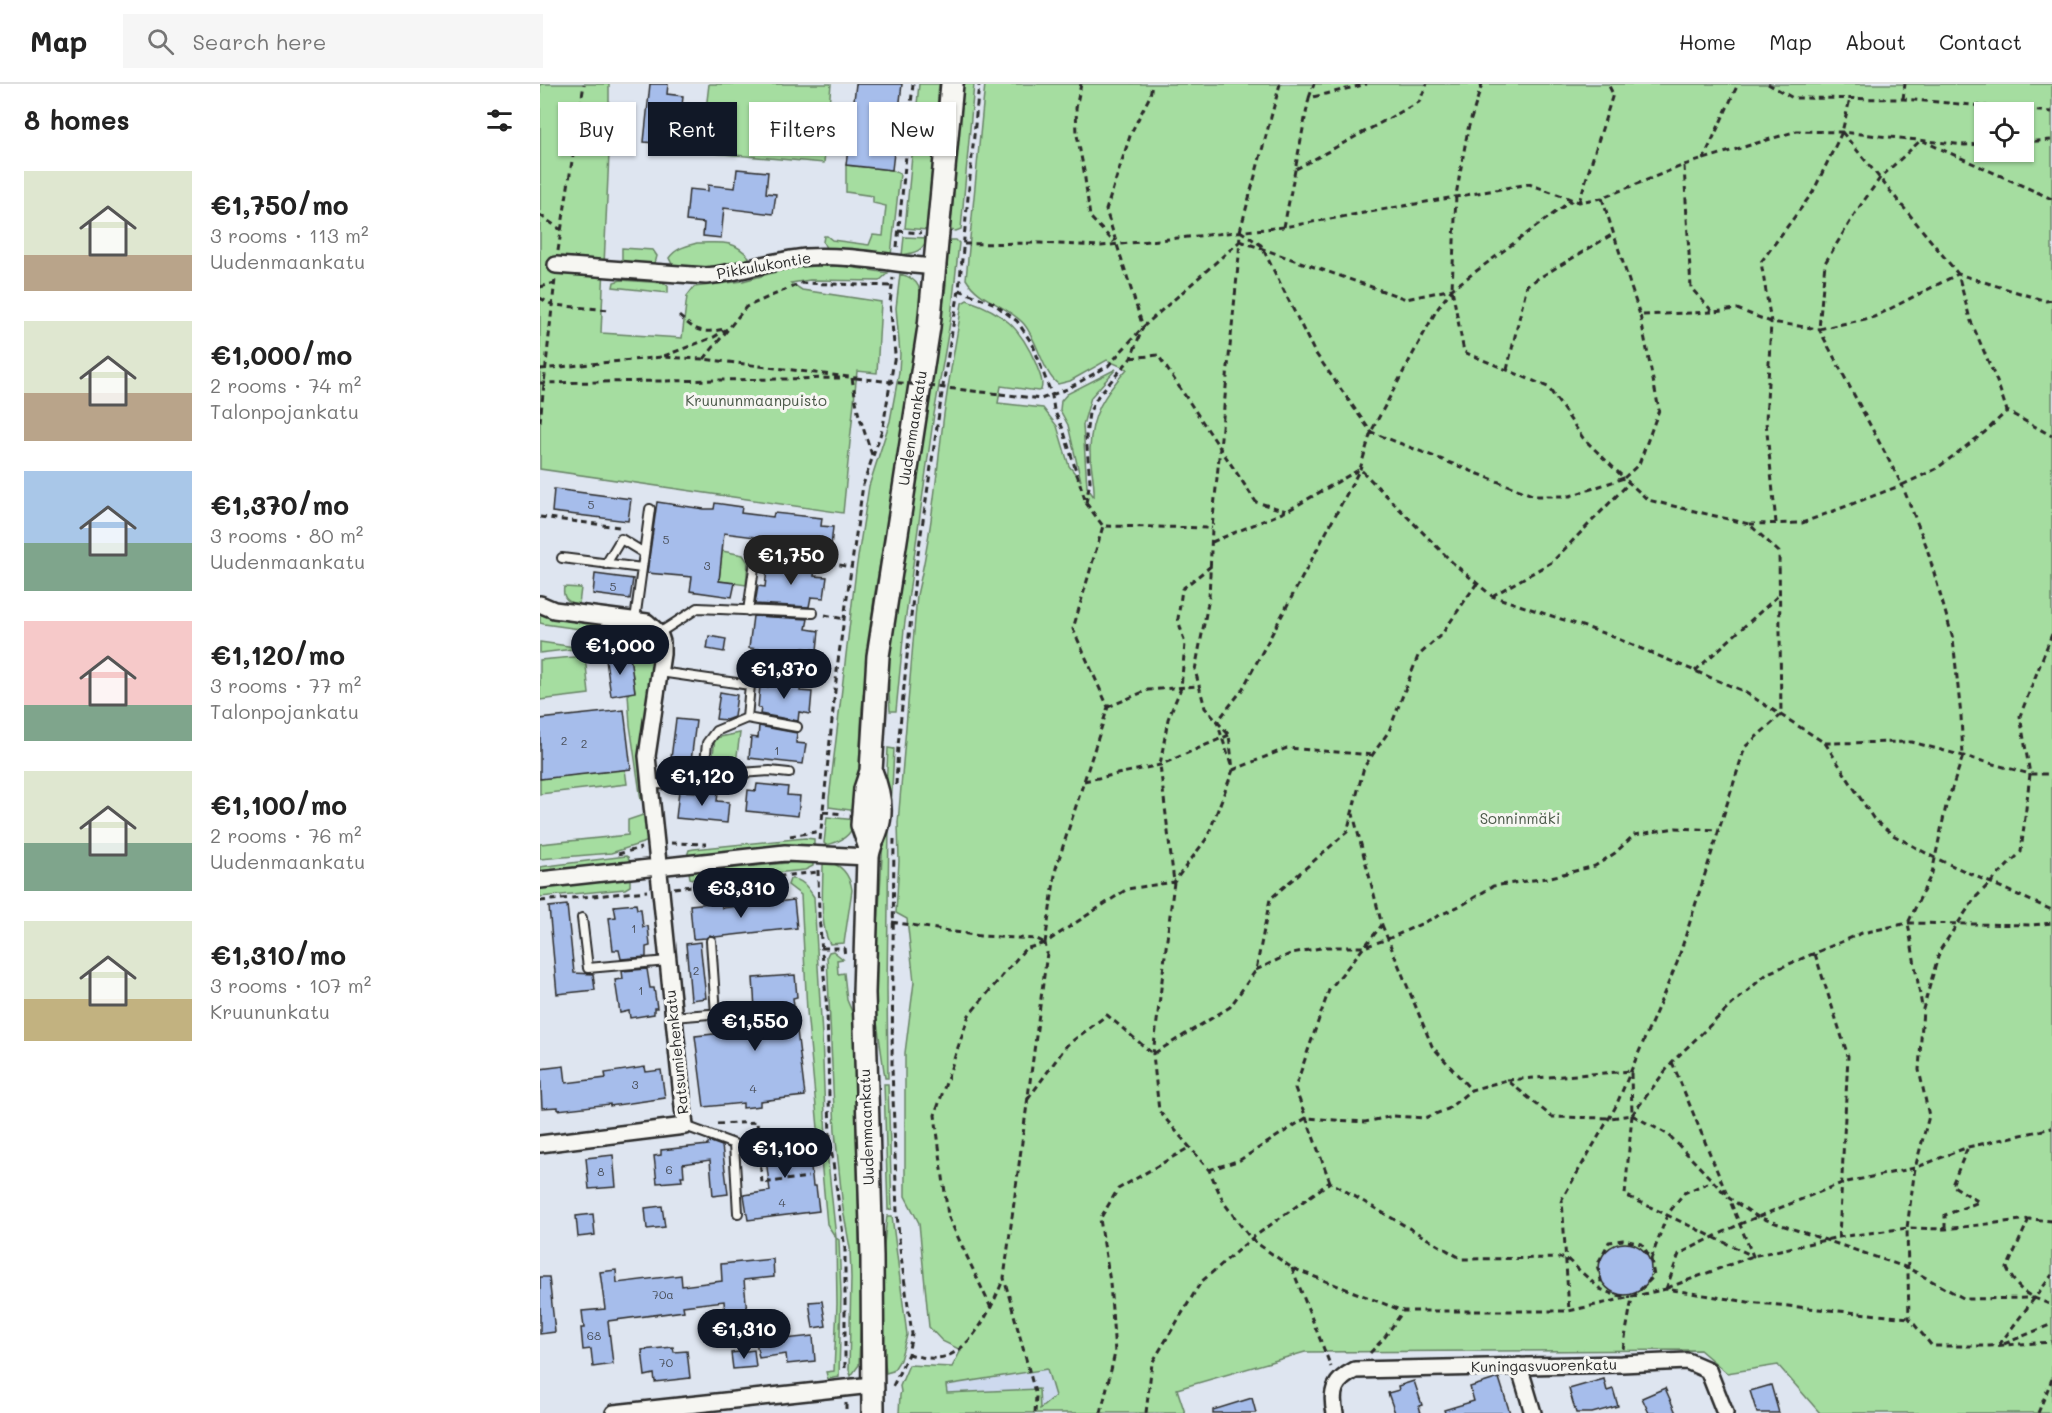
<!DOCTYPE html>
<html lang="en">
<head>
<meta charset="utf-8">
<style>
  :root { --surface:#fff; --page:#f6f6f6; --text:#222; --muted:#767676; --line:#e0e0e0; --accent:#111827 }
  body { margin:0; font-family:Mali,sans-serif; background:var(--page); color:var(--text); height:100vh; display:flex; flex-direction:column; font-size:22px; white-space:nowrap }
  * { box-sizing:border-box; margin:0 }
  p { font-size:20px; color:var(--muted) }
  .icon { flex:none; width:33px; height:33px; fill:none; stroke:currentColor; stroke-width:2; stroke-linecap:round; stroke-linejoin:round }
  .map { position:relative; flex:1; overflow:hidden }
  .side { display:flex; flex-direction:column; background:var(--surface); width:540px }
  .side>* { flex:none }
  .hud { position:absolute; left:18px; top:18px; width:570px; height:54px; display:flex; gap:12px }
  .tools { position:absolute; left:1434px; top:18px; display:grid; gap:12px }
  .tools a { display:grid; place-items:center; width:60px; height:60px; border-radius:0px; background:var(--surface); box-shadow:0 2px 4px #0004; font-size:30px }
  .price { position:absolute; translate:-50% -51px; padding:0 14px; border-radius:21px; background:var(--accent); color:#fff; font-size:20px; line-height:39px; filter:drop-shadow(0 2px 3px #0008) }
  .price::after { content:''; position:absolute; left:50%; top:36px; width:18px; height:14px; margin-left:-9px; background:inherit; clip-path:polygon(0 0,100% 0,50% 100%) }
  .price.current { background:#222; color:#fff }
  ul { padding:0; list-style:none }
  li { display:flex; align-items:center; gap:18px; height:150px; padding:0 24px }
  li span { display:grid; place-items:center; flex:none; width:168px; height:120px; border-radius:0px; color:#555 }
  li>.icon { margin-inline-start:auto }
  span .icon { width:72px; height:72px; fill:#fffc; stroke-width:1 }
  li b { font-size:26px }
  h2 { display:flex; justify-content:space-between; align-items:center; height:72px; padding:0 24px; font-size:26px }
  .pill { padding:0 21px; border-radius:0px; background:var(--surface); box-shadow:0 2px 4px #0004; font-size:21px; line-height:54px }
  .pill.current { background:var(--accent); color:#fff }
  header { display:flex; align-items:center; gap:36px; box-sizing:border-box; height:84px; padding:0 30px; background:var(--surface); border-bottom:2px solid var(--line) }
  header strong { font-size:28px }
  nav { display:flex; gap:33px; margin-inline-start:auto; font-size:21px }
  .search { width:420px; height:54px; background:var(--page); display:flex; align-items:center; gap:15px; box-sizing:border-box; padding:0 21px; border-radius:0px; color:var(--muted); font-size:22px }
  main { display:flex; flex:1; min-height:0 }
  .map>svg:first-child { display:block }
  .built { fill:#cdd9ee }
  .green { fill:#a5dda0; stroke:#688466; stroke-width:1.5; fill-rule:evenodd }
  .building { fill:#a6bdeb; stroke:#2b2b2b; stroke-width:1.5 }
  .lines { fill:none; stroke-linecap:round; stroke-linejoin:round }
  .lane-casing { stroke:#2b2b2b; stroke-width:12 }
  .street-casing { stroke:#2b2b2b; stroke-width:20 }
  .secondary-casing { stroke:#2b2b2b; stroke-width:26 }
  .path { stroke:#2b2b2b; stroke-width:3; stroke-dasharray:6 4.5; stroke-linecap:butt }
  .lane { stroke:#f6f6f2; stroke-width:8 }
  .street { stroke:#f6f6f2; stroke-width:15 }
  .secondary { stroke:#f6f6f2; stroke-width:21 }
  .path-bridge { stroke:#2b2b2b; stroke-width:3; stroke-dasharray:6 4.5; stroke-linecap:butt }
  .labels { text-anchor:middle; stroke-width:6; stroke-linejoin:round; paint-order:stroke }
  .number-label { font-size:12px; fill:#4a505b }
  .street-label { font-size:15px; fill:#2b2b2b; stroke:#f6f6f2 }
  .park-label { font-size:15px; fill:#4a5848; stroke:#f6f6f2 }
</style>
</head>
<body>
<header>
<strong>Map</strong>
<div class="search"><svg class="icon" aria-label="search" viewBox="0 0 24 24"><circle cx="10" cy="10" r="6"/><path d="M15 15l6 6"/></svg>Search here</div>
<nav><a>Home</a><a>Map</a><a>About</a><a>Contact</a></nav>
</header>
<main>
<section class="side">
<h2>8 homes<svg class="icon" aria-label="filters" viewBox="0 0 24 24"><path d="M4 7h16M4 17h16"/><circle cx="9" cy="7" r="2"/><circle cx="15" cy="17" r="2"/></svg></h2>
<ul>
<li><span style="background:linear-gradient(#dfe7d0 70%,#b9a48a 0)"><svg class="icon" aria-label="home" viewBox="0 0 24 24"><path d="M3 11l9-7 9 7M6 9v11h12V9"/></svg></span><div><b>€1,750/mo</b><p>3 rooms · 113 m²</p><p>Uudenmaankatu</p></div></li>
<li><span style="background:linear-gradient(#dfe7d0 60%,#b9a48a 0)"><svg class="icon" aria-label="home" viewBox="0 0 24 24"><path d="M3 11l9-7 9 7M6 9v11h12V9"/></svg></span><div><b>€1,000/mo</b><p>2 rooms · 74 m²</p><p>Talonpojankatu</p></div></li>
<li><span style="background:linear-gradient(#a9c7e8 60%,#7fa58c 0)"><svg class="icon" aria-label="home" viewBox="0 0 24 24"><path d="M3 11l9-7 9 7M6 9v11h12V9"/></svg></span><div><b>€1,370/mo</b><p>3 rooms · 80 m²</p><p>Uudenmaankatu</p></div></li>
<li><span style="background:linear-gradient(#f6c9c9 70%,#7fa58c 0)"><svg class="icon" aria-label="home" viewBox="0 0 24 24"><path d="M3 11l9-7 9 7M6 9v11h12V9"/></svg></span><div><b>€1,120/mo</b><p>3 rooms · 77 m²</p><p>Talonpojankatu</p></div></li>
<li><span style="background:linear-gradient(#dfe7d0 60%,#7fa58c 0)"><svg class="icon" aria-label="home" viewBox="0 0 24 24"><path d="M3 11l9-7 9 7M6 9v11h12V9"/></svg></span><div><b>€1,100/mo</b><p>2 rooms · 76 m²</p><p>Uudenmaankatu</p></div></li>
<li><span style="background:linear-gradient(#dfe7d0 65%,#c2b280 0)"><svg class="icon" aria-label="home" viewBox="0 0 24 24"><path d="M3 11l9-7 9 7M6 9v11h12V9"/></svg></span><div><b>€1,310/mo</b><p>3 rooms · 107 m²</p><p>Kruununkatu</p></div></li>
</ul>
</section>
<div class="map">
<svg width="1512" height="1329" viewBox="0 0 1512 1329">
  <rect width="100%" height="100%" fill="#dee5f0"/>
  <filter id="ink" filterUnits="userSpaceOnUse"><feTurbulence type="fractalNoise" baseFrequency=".0167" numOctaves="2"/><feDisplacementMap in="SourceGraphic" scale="12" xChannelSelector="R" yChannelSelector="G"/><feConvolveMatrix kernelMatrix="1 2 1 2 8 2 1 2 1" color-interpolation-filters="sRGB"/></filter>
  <g filter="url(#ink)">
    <!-- built -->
    <path class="built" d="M508 1285 530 1329H359L360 1311 361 1308Z"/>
    <!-- green -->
    <path class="green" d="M0 0H69V69L61 249 142 254 147 212 154 203 203 197 247 185 274 182H303L348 189 339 197 270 196 251 199 262 206 341 218 337 289 317 287 303 429 0 385Z
      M169 0H291L284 79 161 68Z
      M379 0H399L387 146 365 144Z
      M423 0H434L421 145 416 147 410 146 416 53Z
      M445 0H1512V1329H1280L1238 1281 1187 1289 1160 1266 765 1268 637 1305 645 1329H359L360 1311 361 1308 360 1302 369 1281 412 1283 421 1266 402 1257 389 1243 379 1139 365 1112V969L374 898 367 835 356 829 359 777 358 739 377 511C391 454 396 395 403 338 408 298 416 259 422 219L427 216C463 228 481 244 496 280 499 289 504 297 501 306L498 307 461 302 458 319 503 324 517 342 529 382 541 397 528 341 520 326 521 317 527 310 576 285 551 313 543 341 547 403 554 413C555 398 550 381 550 365 551 330 564 311 587 285L567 276 530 297 518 300C503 289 498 257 484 240 467 221 439 217 426 195ZM1484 28V68H1444V28ZM507 1285 515 1312 500 1325 499 1305 407 1309 406 1301Z
      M306 81 352 86 360 90 351 171 286 164 283 158 284 152H287L292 156 329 161 333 151 343 152 346 122 333 119V112L306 108Z
      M364 153 387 154C384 167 374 169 362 171Z
      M408 156H416L419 159 411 233 394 330 364 545 356 627H350L348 592 350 570 406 201Z
      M157 159C180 159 193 155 209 173L208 177 173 184 133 182 129 174C136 164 146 162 157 159Z
      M82 164 113 166 117 172 116 176 113 180 82 177Z
      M360 190C381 195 382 207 380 226L358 376 334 514 322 624 317 727 289 723V715L316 486 329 402 350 337 359 288 360 270 356 224Z
      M81 196 124 199 128 202V209L73 203 74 198Z
      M182 467 203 471 208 478 206 501 179 497Z
      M24 503 41 504 39 520C28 519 22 514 24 503Z
      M0 531 83 542 95 544 83 551 4 540 0 539Z
      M107 553 112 561 114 576 100 674 104 716H101L90 641 88 609 95 607 90 574 74 575 73 565 83 563Z
      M0 558 42 564 0 569Z
      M45 572 49 610 0 616V576Z
      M200 649 195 686 174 692 171 687 175 654Z
      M348 664 354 665 351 724 345 727Z
      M85 685 87 700 0 710V695Z
      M106 730 109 757 71 769 0 775V760L88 751V736Z
      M287 733 316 736C311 752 301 758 286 761L284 759Z
      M344 738H349L347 904 348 994H345L336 931 337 860Z
      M265 754 274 755V761L242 762 147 772 149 766 154 765Z
      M86 772 88 773 90 779 0 788V783Z
      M257 778H273V782L265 786 156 797 150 794 149 788Z
      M285 778C301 779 310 791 312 806L304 859 290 860C279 842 283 802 283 781Z
      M90 794V802L85 805 0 813V805L5 804Z
      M250 795C262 794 268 804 274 813L282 952 286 1058 296 1154 299 1156 301 1210 299 1293 288 1295 286 1288 294 1287 297 1220 296 1154 287 1140 267 927 261 811 248 801Z
      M293 867 303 875 297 876 298 890 304 889 307 916 313 930 321 1222 319 1281 311 1292 309 1286 311 1194 310 1164 303 1125 295 1047 287 872 289 868Z
      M344 1000H348L352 1125 348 1126Z
      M347 1132H352L367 1251 360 1276 353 1287 346 1289 344 1271 342 1179Z"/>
    <!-- building -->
    <path class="building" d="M110 0H128L127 10 143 12 139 53 128 51 127 60 104 58Z
      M316 0H362L352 86 306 81Z
      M197 85 228 88 226 109 236 110 233 130 184 124 181 154 163 152 164 139 146 137 149 105 168 107V101L195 104Z
      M14 405 91 415 88 437 12 428Z
      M117 418 164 425H174L175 419 202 423 201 429 233 433 234 429 282 434 281 442 293 443 291 463 277 462 276 471 230 465 231 455 184 449 179 497 195 499 192 513 150 507 152 493 107 489Z
      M228 477 275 483 274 492 287 493 284 514 271 513 269 523 215 520 218 502 225 503Z
      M55 490 93 495 90 515 53 510Z
      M213 532 268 535 266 545 279 547 277 566 263 564 262 570 209 564Z
      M169 552 186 555 184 568 167 565Z
      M90 573 95 608 71 612 66 576Z
      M228 595 261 599 260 607 272 608 270 630 259 628 258 637 220 630 221 624H218L220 602 228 603Z
      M180 608 197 611 194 633 186 636 176 635Z
      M84 626 91 685 0 695V635Z
      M136 635 156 637 149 693 129 690Z
      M219 642 257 649 256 659 266 660 263 680 209 674 211 653 218 654Z
      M217 700 248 703 247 711 260 712 258 732 206 727 208 706 216 707Z
      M139 707 178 709 177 717 189 718 187 739 136 734Z
      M254 816 257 844 175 853 170 851 166 854 153 855 150 821 181 818 182 824Z
      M96 820 97 825H101L103 843 108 842 110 862 106 863V873L81 875 79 866H73L69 834 76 833 74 822Z
      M27 821 34 889 53 890 55 906 17 910 9 823Z
      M160 858 166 914 151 916 146 860Z
      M107 885 110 904H114L117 924H114V930L90 934 89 927 80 929 75 896 83 895 82 887Z
      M255 891 257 913 253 914 265 1012 220 1017V1022L203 1024V1019L164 1023 155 952 183 949V944L216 940 213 894Z
      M24 982 26 999 66 994 65 989 105 983 106 988 121 986 125 1014 70 1022V1020L18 1026V1023L2 1024 0 985Z
      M267 1046 273 1102H276L279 1127 208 1136 204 1111 230 1107 223 1051Z
      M171 1058 182 1062 188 1110 173 1112 170 1076 143 1080 144 1092H141L142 1097 117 1099 114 1072 121 1071V1066L168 1061V1059Z
      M73 1071 76 1103 49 1105 46 1074Z
      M122 1122 125 1143 107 1145 105 1124Z
      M53 1130 55 1151 38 1153 36 1132Z
      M1059 1185a26 26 0 1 1 52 0a26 26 0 1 1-52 0Z
      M233 1175 234 1193 204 1196 207 1229 185 1231 184 1217 143 1222 144 1227 68 1237 73 1280 53 1283 51 1265 43 1266 41 1244H44L42 1227 65 1225 60 1188 76 1186 77 1199 141 1191 142 1202 182 1197 181 1180Z
      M0 1193H9L15 1248 0 1250Z
      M282 1217 286 1242 273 1244 269 1218Z
      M234 1249 235 1256 273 1252 275 1277 247 1280 246 1270 219 1274 215 1252Z
      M133 1263 134 1268 147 1267 150 1294 115 1298 114 1290 105 1292 102 1266Z
      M214 1266 216 1283 193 1285 191 1269Z
      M959 1294 970 1329H905L904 1326 934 1317 930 1303Z
      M1064 1295 1067 1307 1073 1305 1078 1322 1052 1329H1036L1029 1305Z
      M874 1297 882 1321 879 1322 881 1329H855L848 1309 859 1306 858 1302Z
      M1231 1301 1239 1329H1217L1210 1307Z
      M1125 1304 1136 1329H1109L1102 1314Z
      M712 1314 716 1329H673V1326Z"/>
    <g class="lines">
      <!-- lane casing -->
      <g class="lane-casing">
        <path id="lane" d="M22 474 102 484
          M66 480 81 455 104 469
          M208 527 216 470 278 477
          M95 536 110 425
          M119 549 158 524 273 529
          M120 588 210 601 207 634
          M110 700 163 701 200 689 230 687 249 689
          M163 701 167 659 176 647 207 634 257 643
          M42 834 48 884 128 877
          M171 857 176 930
          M133 933 206 927
          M145 1042 194 1060 198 1129"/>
      </g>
      <!-- street casing -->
      <g class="street-casing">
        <path id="street" d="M16 181 166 192C200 189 232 176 266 173 306 170 354 180 395 183
          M0 520 14 526 107 538 119 549 122 558V570L107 672 145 1042 0 1060
          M0 796 245 769 328 773
          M979 1282 993 1329
          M74 1329 332 1301
          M795 1329C790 1307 795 1296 815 1286L1081 1280 1147 1277 1168 1286 1185 1329"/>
      </g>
      <!-- secondary casing -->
      <g class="secondary-casing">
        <path id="secondary" d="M331 687C338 704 344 726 337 745 334 755 329 762 328 773L324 909 332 1172 333 1329
          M329 761 322 741 325 705 331 687 338 572 389 243 412 0"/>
      </g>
      <!-- path -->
      <path class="path" d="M541 0 536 24 537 51 544 87 550 133 574 158
        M942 0 928 45 916 111 912 205 924 268 1008 303 1043 354 1083 393
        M1228 0 1253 14 1363 15 1512 28
        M769 14 774 0
        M1363 15 1365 0
        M1302 48 1418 190 1430 235 1458 300 1467 327 1512 352
        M1484 58 1512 56
        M1163 76 1198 0
        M1144 82 1151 204 1173 228 1197 225 1231 238 1279 245 1362 401 1396 385 1445 348 1467 327
        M756 85 879 18 887 0
        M1062 114 1100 231 1173 228
        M1512 115 1381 56 1340 94 1316 128 1285 179 1279 245 1334 233 1418 190 1506 217 1512 216
        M1039 118 1073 10 1068 0
        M0 131 21 146
        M744 143 769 14 827 0
        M358 147 381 149
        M700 147 721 161 774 267 831 348 995 412H1030L1084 394 1108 416 1209 440 1239 468 1241 631 1205 663 1137 879 1075 1024 1022 1115 1029 1227
        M700 147 740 0
        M700 157 866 215 912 205 1032 116
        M424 160 500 159 561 162 744 143 989 100 1039 118 1062 114 1144 81 1257 47 1302 48 1425 61 1444 60
        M357 163 373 0
        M18 167 44 0
        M0 203 15 199
        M419 206 453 219 477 237 493 261 512 312 514 326 523 345 546 419 563 442 672 444
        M0 214 13 221 70 226
        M139 232C156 247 161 250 184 245
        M124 272 174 253 187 245
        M591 274 618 271 716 418 746 427
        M164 275 206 223 261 199 352 202
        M0 285 122 273 164 275 316 294
        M967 286 987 201 1073 150
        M312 294 318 328 332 371
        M0 299 300 294
        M460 310 501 315 527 305 568 282 603 243 700 157
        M0 338 15 195
        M1084 394 1099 380 1119 326 1100 231
        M546 419 550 397 546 352 549 329 558 312 591 274 603 243 566 126 591 49 610 12 612 0
        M0 433 79 443
        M1236 439 1226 338 1231 238 1221 178 1273 108 1302 48 1310 15
        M1209 440 1262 439 1362 401 1386 461 1413 555 1421 632 1423 672 1406 722 1392 789 1368 839 1382 923
        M672 458 747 427 820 385 913 479 952 512 1066 550 1203 607 1285 659 1372 658 1490 690H1512
        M289 479 311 483
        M671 482 642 505 638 535 645 560 641 604 628 635 620 681 634 798 613 970 619 1027 669 1086 684 1119 711 1155 752 1184 863 1227H1029L1126 1205 1208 1218 1369 1234
        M952 512 1012 478 1089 399 1088 398
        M285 531 304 535
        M1512 550 1480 632 1490 690 1481 768 1435 814 1400 866 1383 925 1379 986 1389 1032 1375 1084 1367 1144 1369 1234 1392 1262H1449L1512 1258
        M1155 587 1240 510
        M568 623 608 606 659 602
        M1285 659 1333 734 1353 751 1395 774 1512 826
        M691 681 677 638 702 606 820 385 831 348 896 227 912 205
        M693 686 747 664 833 671
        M544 697 620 681 689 651
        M356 701 358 662 376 483 405 289 419 206 439 0
        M283 728 304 730
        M250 752 281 747
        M280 756 298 577 323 401 343 343 355 270 350 219 353 194
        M131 759 166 760
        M78 770 101 764
        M278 786 279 832 287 926 290 1057 305 1165V1288
        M134 804 278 788
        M0 817 107 807
        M352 838 440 852 497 855 503 858
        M842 841 892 962 931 1006
        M505 859 516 784 568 623 533 545 563 442
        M282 864H304L305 873
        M1275 870 1308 972 1299 1153
        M716 886 752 869 786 863H824L848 855 924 820 953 802 1007 794 1055 782 1075 769 1094 751 1136 744 1179 746
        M1132 978 1187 1111
        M1091 989 1092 1031 1085 1111 1213 1172 1190 1117
        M967 996 1091 987
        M488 1015 527 961 567 931 613 970 690 923 716 886 730 815 807 748 824 683 849 647 878 572 902 550 937 499
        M1092 1031 1132 978 1188 924 1228 889 1322 849 1368 839 1492 841 1512 839
        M177 1040 217 1038 222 1099 268 1093
        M669 1086 700 1076 766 1034 825 1038 853 1032 885 1034 908 1025 931 1006 967 996 1012 1033 1070 1034 1092 1031 1129 1051 1189 1114 1218 1133 1368 1184 1425 1215 1494 1214
        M790 1098 755 1004 789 906 842 841 813 730
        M1489 1135 1467 1184C1478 1208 1488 1212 1512 1221
        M1405 1145V1131L1439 1118 1412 1101 1428 1063
        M1111 1175 1127 1131 1144 1109 1172 1097
        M752 1184 791 1283
        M1127 1204 1213 1172 1299 1153 1367 1144 1405 1145 1489 1135 1512 1137
        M1126 1205 1139 1170 1200 1140 1302 1099 1375 1084 1428 1063 1512 1044
        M451 1224 408 1132 395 1031 429 931 485 865 505 859
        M1464 1260 1512 1240
        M1459 1261 1512 1191
        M1083 1265 1092 1214 1114 1192 1111 1175 1102 1160 1083 1156 1069 1158 1057 1181 1061 1196 1060 1205 1075 1211 1090 1213
        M830 1269 845 1253 863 1227
        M368 1270C377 1272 387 1275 396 1274 430 1273 452 1223 463 1196
        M353 1302 368 1270 372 1250 360 1165 357 1129 352 983 354 755
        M306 1319V1329
        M495 1329 496 1312 464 1194 507 869 505 859 587 805 634 798 667 754 693 686 689 651 665 624 655 586 669 514 672 444 699 172 700 147
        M561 1329 575 1269 570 1198 560 1135 578 1105 650 1063
        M606 1329 612 1279 661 1198 711 1155 790 1098 922 1175 1026 1174 1060 1205
        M1498 1329 1512 1295"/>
      <!-- lane -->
      <use href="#lane" class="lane"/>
      <!-- street -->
      <use href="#street" class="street"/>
      <!-- secondary -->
      <use href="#secondary" class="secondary"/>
      <!-- path-bridge -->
      <path class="path-bridge" d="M316 294 460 310"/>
    </g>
  </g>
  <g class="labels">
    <!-- number labels -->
    <g class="number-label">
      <text x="51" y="425">5</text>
      <text x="126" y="460">5</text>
      <text x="167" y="486">3</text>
      <text x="73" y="507">5</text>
      <text x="24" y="661">2</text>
      <text x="44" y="664">2</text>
      <text x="237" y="671">1</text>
      <text x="94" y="849">1</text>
      <text x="156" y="891">2</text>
      <text x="101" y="911">1</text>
      <text x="95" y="1005">3</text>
      <text x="213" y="1009">4</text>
      <text x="129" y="1090">6</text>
      <text x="61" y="1092">8</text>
      <text x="242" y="1123">4</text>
      <text x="123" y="1215">70a</text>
      <text x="54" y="1256">68</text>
      <text x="126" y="1283">70</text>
    </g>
    <!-- street labels -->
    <g class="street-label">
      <text transform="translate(224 182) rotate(-10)" y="5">Pikkulukontie</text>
      <text transform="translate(373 344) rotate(-81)" y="5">Uudenmaankatu</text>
      <text transform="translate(137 968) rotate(-96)" y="5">Ratsumiehenkatu</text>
      <text transform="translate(327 1043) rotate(-92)" y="5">Uudenmaankatu</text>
      <text transform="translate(1004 1282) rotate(-1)" y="5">Kuningasvuorenkatu</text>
    </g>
    <!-- park labels -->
    <g class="park-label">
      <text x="216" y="322">Kruununmaanpuisto</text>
      <text x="980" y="740">Sonninmäki</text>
    </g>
  </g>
</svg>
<div class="tools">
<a><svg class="icon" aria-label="locate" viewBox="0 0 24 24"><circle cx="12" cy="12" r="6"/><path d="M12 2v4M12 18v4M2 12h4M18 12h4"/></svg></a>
</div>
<b class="price current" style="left:251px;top:502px">€1,750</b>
<b class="price" style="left:80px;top:592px">€1,000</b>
<b class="price" style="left:244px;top:616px">€1,370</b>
<b class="price" style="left:162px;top:723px">€1,120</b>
<b class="price" style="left:201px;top:835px">€3,310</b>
<b class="price" style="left:215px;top:968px">€1,550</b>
<b class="price" style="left:245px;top:1095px">€1,100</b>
<b class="price" style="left:204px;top:1276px">€1,310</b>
<div class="hud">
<a class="pill">Buy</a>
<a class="pill current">Rent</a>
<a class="pill">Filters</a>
<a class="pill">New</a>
</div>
</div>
</main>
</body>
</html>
